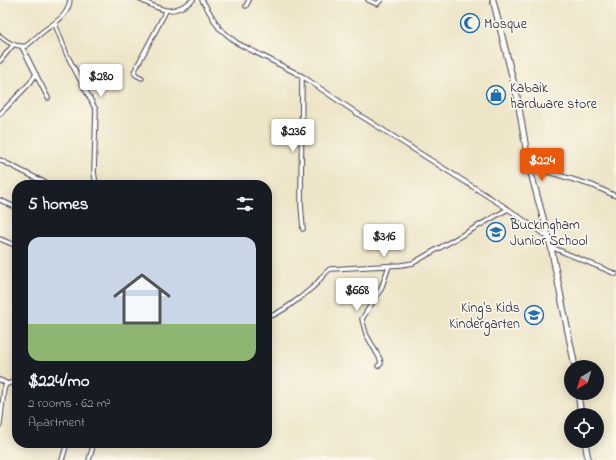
<!DOCTYPE html>
<html lang="en">
<head>
<meta charset="utf-8">
<style>
  :root { --surface:#171b24; --page:#242831; --text:#f1f3f6; --muted:#9ea1a6; --accent:#ea580c }
  body { margin:0; font-family:"Indie Flower",sans-serif; background:var(--page); color:var(--text); height:100vh; display:flex; flex-direction:column; font-size:15px; white-space:nowrap }
  * { box-sizing:border-box; margin:0 }
  p { font-size:13px; color:var(--muted) }
  .icon { flex:none; width:22px; height:22px; fill:none; stroke:currentColor; stroke-width:2; stroke-linecap:round; stroke-linejoin:round }
  .map { position:relative; flex:1; overflow:hidden }
  .drawer { position:absolute; left:12px; top:180px; width:260px; height:268px; display:flex; flex-direction:column; background:var(--surface); border-radius:16px; box-shadow:0 2px 10px #0003 }
  .drawer>* { flex:none }
  .needle { width:26px; rotate:218deg }
  .tools { position:absolute; left:564px; top:360px; display:grid; gap:8px }
  .tools a { display:grid; place-items:center; width:40px; height:40px; border-radius:50%; background:var(--surface); box-shadow:0 2px 10px #0003; font-size:20px }
  .price { position:absolute; translate:-50% -34px; padding:0 9px; border-radius:4px; background:#fff; color:#222; font-size:13px; line-height:26px; filter:drop-shadow(0 1px 2px #0008) }
  .price::after { content:''; position:absolute; left:50%; top:24px; width:12px; height:9px; margin-left:-6px; background:inherit; clip-path:polygon(0 0,100% 0,50% 100%) }
  .price.selected { background:var(--accent); color:#fff }
  ul { padding:0; list-style:none }
  li { display:grid; align-content:center; gap:8px; height:212px; padding:0 16px }
  li span { display:grid; place-items:center; height:124px; border-radius:12px; color:#555 }
  li>.icon { margin-inline-start:auto }
  span .icon { width:72px; height:72px; fill:#fffc; stroke-width:1 }
  li b { font-size:17px }
  h2 { display:flex; justify-content:space-between; align-items:center; height:48px; padding:0 16px; font-size:17px }
  .map>svg:first-child { display:block }
  .lines { fill:none; stroke-linecap:round; stroke-linejoin:round }
  .street-casing { stroke:#413f50; stroke-width:5.5 }
  .secondary-casing { stroke:#413f50; stroke-width:7 }
  .street { stroke:#fff; stroke-width:3.5 }
  .secondary { stroke:#fff; stroke-width:5 }
  .labels { text-anchor:middle; stroke-width:3.5; stroke-linejoin:round; paint-order:stroke }
  .poi-label { font-size:14px; fill:#22223b; stroke:#fbf7ec; text-anchor:start }
</style>
</head>
<body>
<div class="map">
<svg width="616" height="460" viewBox="0 0 616 460">
  <rect width="100%" height="100%" fill="#fbf7ec"/>
  <filter id="ink" filterUnits="userSpaceOnUse"><feTurbulence type="fractalNoise" baseFrequency=".025" numOctaves="2"/><feDisplacementMap in="SourceGraphic" scale="8" xChannelSelector="R" yChannelSelector="G"/><feConvolveMatrix kernelMatrix="1 2 1 2 8 2 1 2 1" color-interpolation-filters="sRGB"/></filter>
  <filter id="wash" filterUnits="userSpaceOnUse"><feTurbulence type="fractalNoise" baseFrequency=".012" numOctaves="4" result="noise"/><feDisplacementMap in="SourceGraphic" scale="16" xChannelSelector="R" yChannelSelector="G"/><feGaussianBlur stdDeviation="0.9" result="paint"/><feColorMatrix in="noise" values="0 0 0 0 0 0 0 0 0 0 0 0 0 0 0 0 0 1.4 0 .05"/><feComposite in="paint" operator="in"/></filter>
  <g filter="url(#wash)">
    <rect width="100%" height="100%" fill="#eee5c8"/>
  </g>
  <g filter="url(#ink)">
    <g class="lines">
      <!-- street casing -->
      <g class="street-casing">
        <path id="street" d="M141 0C162 11 172 16 193 0
          M202 0 219 28 237 43 302 76 361 116 508 209 549 238
          M368 0 377 4 381 0
          M246 6 249 0
          M55 24 67 55 96 110 94 172 96 185
          M0 36C7 42 16 48 26 46 33 41 38 35 45 30 57 21 68 16 70 0
          M22 47 48 98
          M0 61 14 44
          M302 76 301 204 303 229
          M142 78 136 75 134 72 166 11
          M0 114 30 83 36 74
          M0 160 50 185
          M529 166 594 186 616 196
          M0 200 17 208
          M0 239 17 246
          M551 247 616 274
          M267 317C279 315 303 296 313 287 319 282 323 274 330 269L401 265 413 263 508 209
          M378 366 381 364 380 359 366 334 362 319 381 289 389 266
          M0 380 8 384 17 380
          M0 425 4 389 6 384
          M62 460 67 443
          M89 460 93 446 91 443"/>
      </g>
      <!-- secondary casing -->
      <g class="secondary-casing">
        <path id="secondary" d="M493 0 517 96 529 166 551 247 575 367
          M578 393 581 415
          M585 441 588 460"/>
      </g>
      <!-- street -->
      <use href="#street" class="street"/>
      <!-- secondary -->
      <use href="#secondary" class="secondary"/>
    </g>
  </g>
  <!-- icons -->
  <defs>
    <g id="mosque-ring" transform="scale(1)"><circle r="9.5" fill="#fbf7ec" stroke="#1f6fb2" stroke-width="1.5"/><path d="M3.5-4.9A6 6 0 1 0 3.5 4.9A5 5 0 1 1 3.5-4.9Z" fill="#1f6fb2"/></g>
    <g id="shop-ring" transform="scale(1)"><circle r="9.5" fill="#fbf7ec" stroke="#1f6fb2" stroke-width="1.5"/><path d="M-5-2.5h2.3a2.7 3.5 0 0 1 5.4 0H5L5.5 6h-11ZM-1.5-2.5h3a1.5 2.3 0 0 0-3 0Z" fill="#1f6fb2"/></g>
    <g id="school-ring" transform="scale(1)"><circle r="9.5" fill="#fbf7ec" stroke="#1f6fb2" stroke-width="1.5"/><path d="M0-5L7-2L0 1L-7-2ZM-4 1L0 2.5L4 1V4Q0 6-4 4Z" fill="#1f6fb2"/></g>
  </defs>
  <g fill-rule="evenodd">
    <use href="#mosque-ring" x="470" y="23"/>
    <use href="#shop-ring" x="496" y="95"/>
    <use href="#school-ring" x="496" y="232"/>
    <use href="#school-ring" x="534" y="315"/>
  </g>
  <g class="labels">
    <!-- poi labels -->
    <g class="poi-label">
      <text x="484" y="28">Mosque</text>
      <text x="510" y="92">Kabaik<tspan x="510" dy="16">hardware store</tspan></text>
      <text x="510" y="229">Buckingham<tspan x="510" dy="16">Junior School</tspan></text>
      <text x="520" y="312" text-anchor="end">King's Kids<tspan x="520" dy="16">Kindergarten</tspan></text>
    </g>
  </g>
</svg>
<div class="tools">
<a><svg class="needle" viewBox="-14 -14 28 28"><path d="M0-13l5 13h-10z" fill="#e53935"/><path d="M0 13l5-13h-10z" fill="#9ea1a6"/></svg></a>
<a><svg class="icon" aria-label="locate" viewBox="0 0 24 24"><circle cx="12" cy="12" r="6"/><path d="M12 2v4M12 18v4M2 12h4M18 12h4"/></svg></a>
</div>
<b class="price" style="left:101px;top:98px">$280</b>
<b class="price" style="left:293px;top:153px">$236</b>
<b class="price selected" style="left:542px;top:182px">$224</b>
<b class="price" style="left:384px;top:258px">$316</b>
<b class="price" style="left:357px;top:312px">$668</b>
<section class="drawer">
<h2>5 homes<svg class="icon" aria-label="filters" viewBox="0 0 24 24"><path d="M4 7h16M4 17h16"/><circle cx="9" cy="7" r="2"/><circle cx="15" cy="17" r="2"/></svg></h2>
<ul>
<li><span style="background:linear-gradient(#c9d6e8 70%,#8fb573 0)"><svg class="icon" aria-label="home" viewBox="0 0 24 24"><path d="M3 11l9-7 9 7M6 9v11h12V9"/></svg></span><div><b>$224/mo</b><p>2 rooms · 62 m²</p><p>Apartment</p></div></li>
</ul>
</section>
</div>
</body>
</html>
